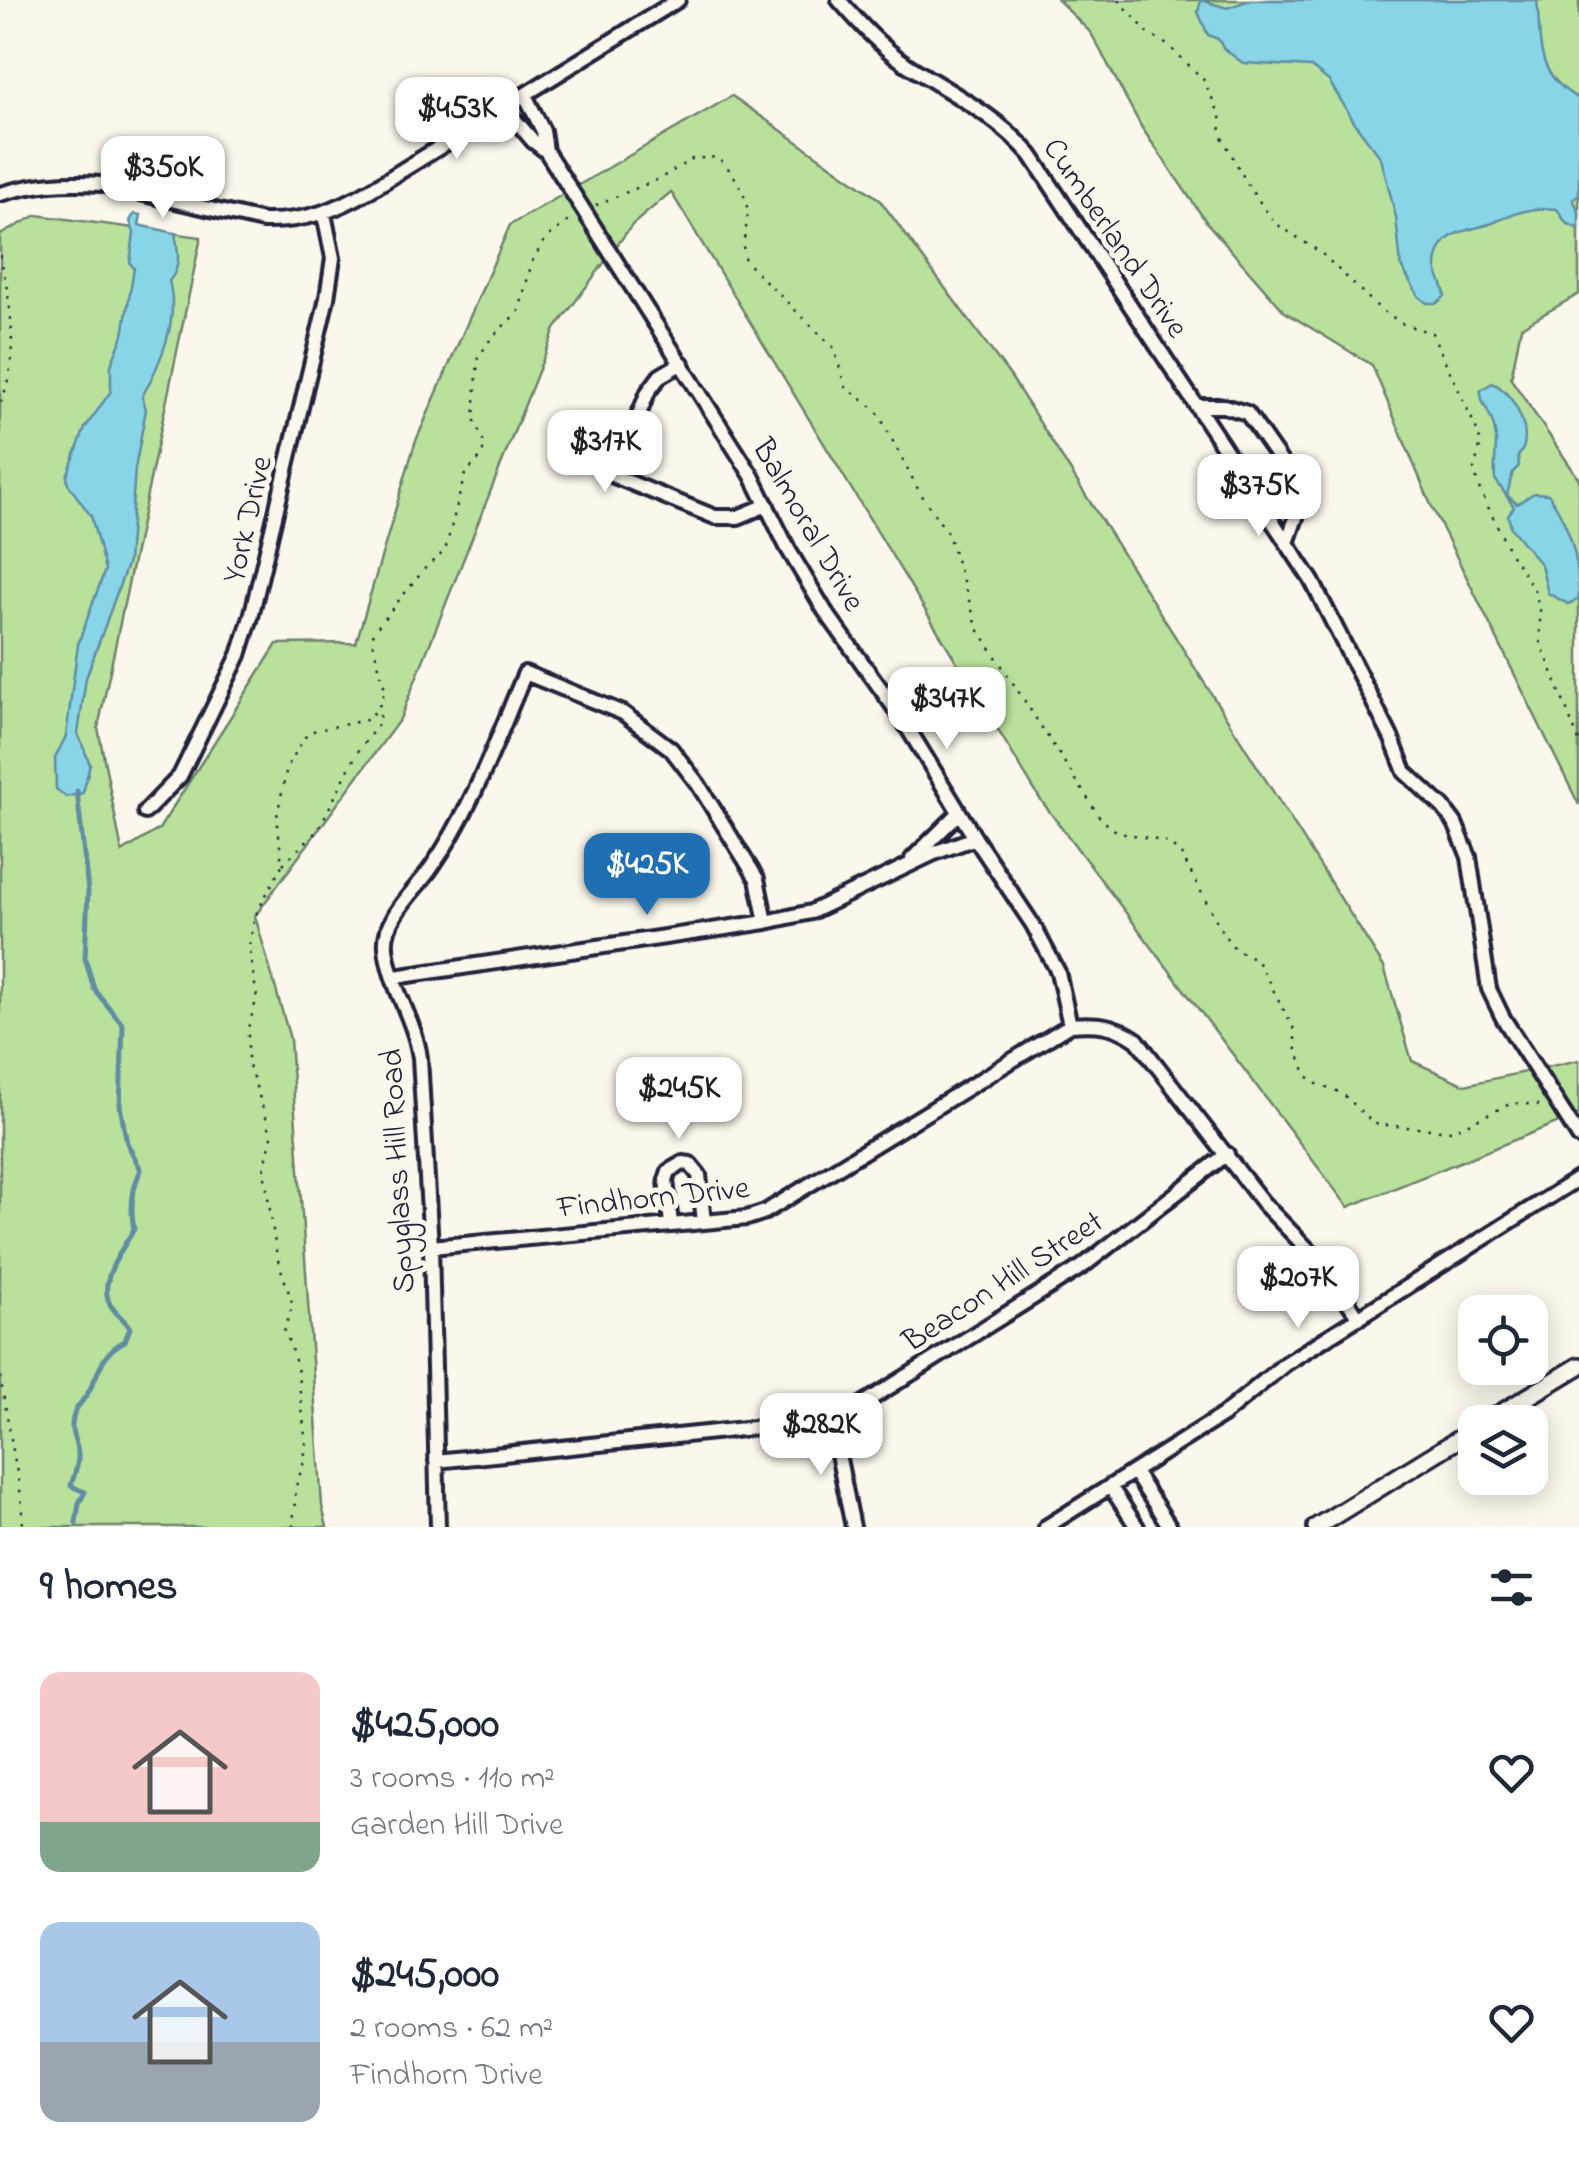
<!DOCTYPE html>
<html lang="en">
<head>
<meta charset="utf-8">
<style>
  :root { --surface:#fff; --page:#f6f6f7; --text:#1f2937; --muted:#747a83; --accent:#1f6fb2 }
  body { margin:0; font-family:"Indie Flower",sans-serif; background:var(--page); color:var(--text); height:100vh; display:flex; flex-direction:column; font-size:38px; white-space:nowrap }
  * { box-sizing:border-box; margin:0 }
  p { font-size:32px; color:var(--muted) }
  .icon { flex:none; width:55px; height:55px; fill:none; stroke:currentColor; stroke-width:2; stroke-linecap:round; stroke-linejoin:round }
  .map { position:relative; height:1527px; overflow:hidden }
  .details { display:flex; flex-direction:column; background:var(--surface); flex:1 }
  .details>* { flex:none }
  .tools { position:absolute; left:1458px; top:1295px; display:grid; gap:20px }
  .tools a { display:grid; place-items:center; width:90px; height:90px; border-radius:20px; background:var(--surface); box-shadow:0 5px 25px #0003; font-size:50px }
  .price { position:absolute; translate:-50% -85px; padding:0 22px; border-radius:20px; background:#fff; color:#222; font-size:32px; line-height:65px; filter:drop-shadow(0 2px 5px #0008) }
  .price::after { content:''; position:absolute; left:50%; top:60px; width:30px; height:22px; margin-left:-15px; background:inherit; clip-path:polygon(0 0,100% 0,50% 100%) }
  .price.current { background:var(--accent); color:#fff }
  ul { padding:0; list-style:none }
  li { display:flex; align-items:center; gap:30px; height:250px; padding:0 40px }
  li span { display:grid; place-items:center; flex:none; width:280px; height:200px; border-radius:20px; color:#555 }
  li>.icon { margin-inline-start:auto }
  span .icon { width:120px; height:120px; fill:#fffc; stroke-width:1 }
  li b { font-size:42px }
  h2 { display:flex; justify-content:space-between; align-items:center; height:120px; padding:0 40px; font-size:42px }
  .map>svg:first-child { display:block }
  .green { fill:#b9e19c; stroke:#6e826c; stroke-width:2.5 }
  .water { fill:#88d5e7; stroke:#5f8da2; stroke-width:2.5 }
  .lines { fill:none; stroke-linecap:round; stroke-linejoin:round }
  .stream { stroke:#5f8da2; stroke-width:5 }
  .minor-casing { stroke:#22223b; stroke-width:20 }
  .tertiary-casing { stroke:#22223b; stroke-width:22 }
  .path { stroke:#22223b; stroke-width:2.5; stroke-dasharray:2.5 8; stroke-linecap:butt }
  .minor { stroke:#fbf7ec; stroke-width:12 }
  .tertiary { stroke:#fbf7ec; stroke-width:15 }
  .labels { text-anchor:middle; stroke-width:10; stroke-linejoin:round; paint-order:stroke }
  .street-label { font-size:32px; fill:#22223b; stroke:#fbf7ec }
</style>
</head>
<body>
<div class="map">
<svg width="1579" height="1527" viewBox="0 0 1579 1527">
  <rect width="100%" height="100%" fill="#fbf7ec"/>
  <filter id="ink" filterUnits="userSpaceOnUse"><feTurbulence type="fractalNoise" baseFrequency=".01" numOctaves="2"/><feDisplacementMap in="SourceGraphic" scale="20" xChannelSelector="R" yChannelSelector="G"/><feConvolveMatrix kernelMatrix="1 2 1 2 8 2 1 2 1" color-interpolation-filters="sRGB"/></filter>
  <g filter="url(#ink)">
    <!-- green -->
    <path class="green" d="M1058 0H1579V294L1521 327 1511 379 1579 479V805L1431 505 1372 365 1285 312 1207 223 1142 128 1091 33Z
      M732 96 879 199 1011 377 1384 967 1412 1061 1465 1085 1579 1060V1114L1348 1207 1040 799 671 192 632 225 555 329 400 719 255 916 290 1039 322 1506 327 1527H0V235L37 215 201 237 98 728 122 852 159 829 277 644 356 643 415 443 510 225Z"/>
    <!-- water -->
    <path class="water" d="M1201 0 1227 8 1250 0H1537C1542 43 1533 73 1579 99V194L1573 199 1579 212V229L1566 223 1557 209C1532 207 1517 212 1495 222 1471 232 1445 227 1437 258 1433 273 1444 282 1445 296L1437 303H1427L1419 297 1401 266 1396 217 1381 158 1356 125 1329 81 1311 67 1243 63 1224 49 1218 39 1208 35 1198 12Z
      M134 214 141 215 139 225 175 233C178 250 182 267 169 281 180 320 160 364 142 397L146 409 135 469 128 562 86 678 78 734 90 764 83 793 66 797 56 789 55 758 66 736 78 644 105 570 91 516 68 484 67 476 85 428 111 391V365L123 335 134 268 130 263 134 233 130 221Z
      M1492 383C1513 390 1537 438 1518 456L1519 466 1513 472 1507 495 1517 504 1534 493 1548 494C1571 527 1579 559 1579 599L1568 604 1548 593 1541 565 1511 528 1508 515 1514 507 1495 479C1493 458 1500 441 1492 421 1488 409 1480 402 1481 390Z"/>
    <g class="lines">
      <!-- stream -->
      <path class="stream" d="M76 1523 79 1503 85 1492 71 1486C73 1477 79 1465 78 1455 78 1444 71 1436 72 1425 73 1407 82 1404 89 1391 101 1369 101 1353 125 1341L130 1328C125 1320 120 1317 114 1310 93 1286 122 1251 134 1229 130 1210 132 1187 141 1170L127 1143 120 1106 123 1025 94 989 85 958 88 891 77 791"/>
      <!-- minor casing -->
      <g class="minor-casing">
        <path id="minor" d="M839 0C860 24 880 46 906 64 950 93 995 114 1031 155L1312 581 1392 739 1405 772 1443 807 1455 823 1469 857 1489 989 1503 1018 1579 1137
          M525 95 543 131 546 151 752 476 788 549 825 611 901 717 975 838 1033 925 1058 972 1070 1025C1097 1023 1114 1024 1137 1040L1263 1203 1323 1265 1359 1318
          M505 108 533 141 546 151
          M0 194C35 184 65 181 101 184L263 221C305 222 337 210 372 189L678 0
          M682 363 660 376 648 392 614 476 715 517H738L767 505
          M1197 406H1224L1247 413 1297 485 1300 506 1287 543
          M145 812 180 776 239 655 251 617 327 298 333 258 324 214
          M912 859 959 813
          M395 977 766 922 811 912 934 853 975 838
          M671 1224 666 1180 669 1171 683 1163 690 1164 699 1175 704 1222
          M431 1247 747 1218 765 1212 1070 1025
          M831 1420 853 1527
          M436 1461 831 1420 861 1405 1083 1266 1227 1154
          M1134 1472 1170 1527
          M1110 1486 1137 1527
          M438 1527 431 1247 420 1058C415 1019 389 985 386 947 383 917 416 890 431 868 473 808 497 739 525 673L623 713 671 749 698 784 757 879 766 922
          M1046 1527 1223 1415 1285 1364 1579 1178"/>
      </g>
      <!-- tertiary casing -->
      <g class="tertiary-casing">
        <path id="tertiary" d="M1486 1422 1579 1366
          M1316 1527 1475 1429"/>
      </g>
      <!-- path -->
      <path class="path" d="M1119 0 1148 33 1169 46 1203 79 1220 115 1221 135 1249 187 1275 223 1320 252 1380 309 1403 324 1432 333 1477 430 1481 443 1474 469 1479 488 1510 553 1534 589 1540 610V640L1579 742
        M596 205 661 178 692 159 717 157C733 170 751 199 747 221 745 237 741 245 745 261L834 348 845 386 877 411 919 491 948 534 978 629 1101 819 1116 831 1165 842 1180 852 1224 935 1236 950 1254 958 1261 967 1293 1027 1297 1050 1307 1076 1317 1084 1342 1093 1374 1124 1451 1131 1512 1103 1540 1105
        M0 255C11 303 20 358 0 405
        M283 864 318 830 357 753 381 720 378 710
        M0 1376 21 1496 23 1527
        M293 1527 296 1486 304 1462 306 1443 297 1366 284 1329 293 1305 277 1257 264 1170 272 1136 248 1062V1028L257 998 249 946 255 916 282 865 277 816 287 767 305 737 313 731 366 720 378 709 385 689 372 639 374 631 427 566 445 551 465 474 483 455V440L474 419 478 358 492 337 519 311 532 262 545 239 572 218"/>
      <!-- minor -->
      <use href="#minor" class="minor"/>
      <!-- tertiary -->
      <use href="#tertiary" class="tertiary"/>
    </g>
  </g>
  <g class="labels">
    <!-- street labels -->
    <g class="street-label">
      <text transform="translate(1117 237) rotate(56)" y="11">Cumberland Drive</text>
      <text transform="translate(246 519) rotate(-77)" y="11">York Drive</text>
      <text transform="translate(810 524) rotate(60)" y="11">Balmoral Drive</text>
      <text transform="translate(396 1171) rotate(-93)" y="11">Spyglass Hill Road</text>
      <text transform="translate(653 1196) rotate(-6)" y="11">Findhorn Drive</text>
      <text transform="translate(1002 1280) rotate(-33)" y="11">Beacon Hill Street</text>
    </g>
  </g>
</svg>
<div class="tools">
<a><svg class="icon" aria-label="locate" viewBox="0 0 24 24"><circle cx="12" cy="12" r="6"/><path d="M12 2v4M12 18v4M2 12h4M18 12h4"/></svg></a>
<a><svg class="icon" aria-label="layers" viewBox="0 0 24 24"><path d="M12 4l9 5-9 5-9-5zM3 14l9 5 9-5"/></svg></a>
</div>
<b class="price" style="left:457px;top:162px">$453K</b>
<b class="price" style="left:163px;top:221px">$350K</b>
<b class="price" style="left:605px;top:495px">$317K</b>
<b class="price" style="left:1259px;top:539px">$375K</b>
<b class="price" style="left:947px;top:752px">$347K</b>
<b class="price current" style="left:647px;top:918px">$425K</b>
<b class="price" style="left:679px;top:1142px">$245K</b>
<b class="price" style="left:1298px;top:1331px">$207K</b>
<b class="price" style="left:821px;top:1478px">$282K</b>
</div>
<section class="details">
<h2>9 homes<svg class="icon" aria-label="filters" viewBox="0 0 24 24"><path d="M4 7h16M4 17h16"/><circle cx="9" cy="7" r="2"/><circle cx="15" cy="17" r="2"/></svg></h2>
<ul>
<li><span style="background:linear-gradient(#f6c9c9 75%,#7fa58c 0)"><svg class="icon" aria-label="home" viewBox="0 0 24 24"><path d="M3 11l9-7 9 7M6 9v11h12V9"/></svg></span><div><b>$425,000</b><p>3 rooms · 110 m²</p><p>Garden Hill Drive</p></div><svg class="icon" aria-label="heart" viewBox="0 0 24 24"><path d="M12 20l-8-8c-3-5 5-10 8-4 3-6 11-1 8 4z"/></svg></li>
<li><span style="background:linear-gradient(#a9c7e8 60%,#9aa5b1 0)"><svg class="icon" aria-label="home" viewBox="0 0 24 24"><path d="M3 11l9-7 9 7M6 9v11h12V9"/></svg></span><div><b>$245,000</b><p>2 rooms · 62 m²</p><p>Findhorn Drive</p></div><svg class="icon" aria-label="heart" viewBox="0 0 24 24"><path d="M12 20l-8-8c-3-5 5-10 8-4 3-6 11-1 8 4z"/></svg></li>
</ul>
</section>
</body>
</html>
